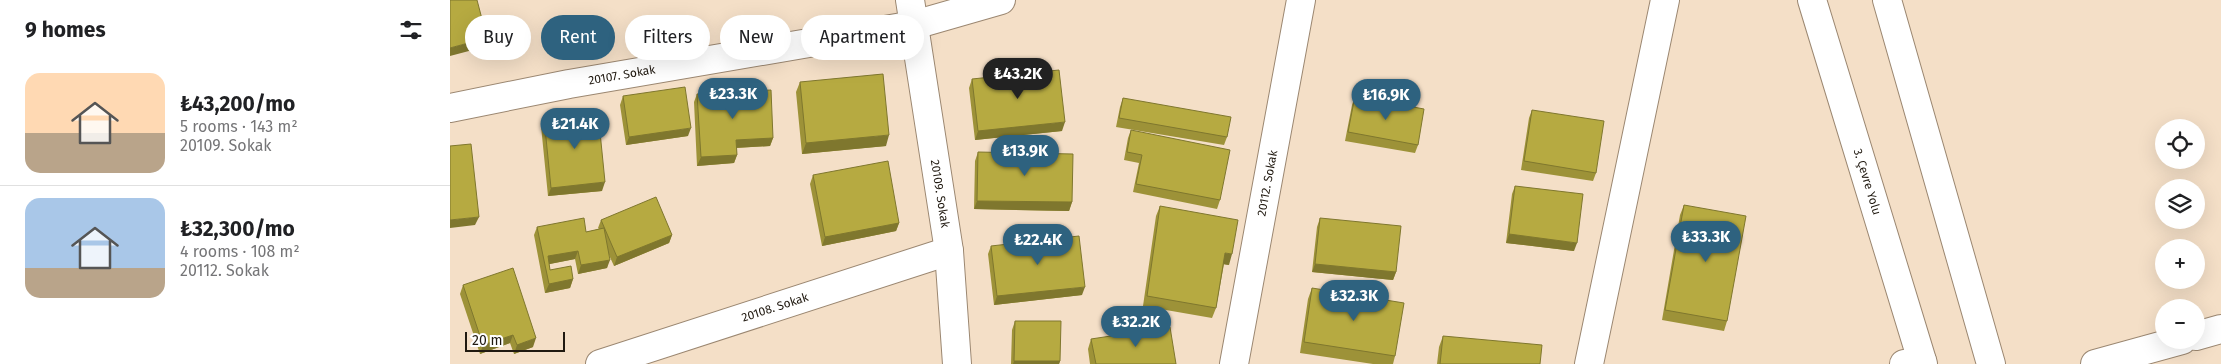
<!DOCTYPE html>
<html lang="en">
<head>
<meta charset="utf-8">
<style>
  :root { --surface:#fff; --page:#f6f6f6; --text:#202124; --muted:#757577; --line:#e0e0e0; --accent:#2e627f }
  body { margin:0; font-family:"Fira Sans",sans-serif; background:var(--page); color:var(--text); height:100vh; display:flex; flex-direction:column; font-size:19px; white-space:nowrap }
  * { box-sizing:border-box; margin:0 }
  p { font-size:16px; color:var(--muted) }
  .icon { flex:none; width:28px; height:28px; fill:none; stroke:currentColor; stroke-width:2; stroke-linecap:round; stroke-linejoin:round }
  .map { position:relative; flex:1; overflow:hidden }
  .sheet { display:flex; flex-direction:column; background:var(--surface); width:450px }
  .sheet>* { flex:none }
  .top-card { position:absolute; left:15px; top:15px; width:475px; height:45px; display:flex; gap:10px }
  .tools { position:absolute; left:1705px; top:119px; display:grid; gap:10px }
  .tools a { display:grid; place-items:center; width:50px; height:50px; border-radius:50%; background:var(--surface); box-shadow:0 5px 20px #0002; font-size:25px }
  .scale { position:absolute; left:15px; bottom:12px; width:100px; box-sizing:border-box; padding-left:5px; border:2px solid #201910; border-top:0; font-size:14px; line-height:18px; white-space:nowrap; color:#201910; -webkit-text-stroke:4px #fff; paint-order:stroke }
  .price { position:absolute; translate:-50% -42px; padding:0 11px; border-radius:18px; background:var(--accent); color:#fff; font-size:16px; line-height:32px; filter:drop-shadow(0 1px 2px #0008) }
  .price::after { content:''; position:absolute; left:50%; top:30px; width:15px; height:11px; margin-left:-8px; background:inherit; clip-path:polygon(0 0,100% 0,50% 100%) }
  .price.current { background:#222; color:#fff }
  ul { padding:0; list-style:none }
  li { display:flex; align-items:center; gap:15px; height:125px; padding:0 25px }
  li+li { border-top:1px solid var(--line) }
  li span { display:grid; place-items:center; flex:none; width:140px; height:100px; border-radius:15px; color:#555 }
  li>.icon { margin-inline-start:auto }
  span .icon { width:60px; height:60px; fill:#fffc; stroke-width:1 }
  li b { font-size:21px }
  h2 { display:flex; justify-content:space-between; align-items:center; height:60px; padding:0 25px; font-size:21px }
  .tag { padding:0 18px; border-radius:22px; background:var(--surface); box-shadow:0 5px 20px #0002; font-size:18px; line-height:45px }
  .tag.current { background:var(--accent); color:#fff }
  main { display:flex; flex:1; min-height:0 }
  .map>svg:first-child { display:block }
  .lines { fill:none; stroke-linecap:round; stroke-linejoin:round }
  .minor-casing { stroke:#9b8771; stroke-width:30 }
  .major-casing { stroke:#9b8771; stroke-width:30 }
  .minor { stroke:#fff; stroke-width:28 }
  .major { stroke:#fff; stroke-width:28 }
  .wall { fill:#9d9238 }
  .shaded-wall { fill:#7f772e }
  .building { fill:#b6aa41; stroke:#7f772e }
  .labels { text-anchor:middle; stroke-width:4; stroke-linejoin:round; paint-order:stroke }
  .street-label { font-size:12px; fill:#201910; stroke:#fff }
</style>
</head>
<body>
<main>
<section class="sheet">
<h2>9 homes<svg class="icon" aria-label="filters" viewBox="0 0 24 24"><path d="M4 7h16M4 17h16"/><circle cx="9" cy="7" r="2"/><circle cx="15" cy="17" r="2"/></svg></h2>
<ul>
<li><span style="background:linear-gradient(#ffd9b3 60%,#b9a48a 0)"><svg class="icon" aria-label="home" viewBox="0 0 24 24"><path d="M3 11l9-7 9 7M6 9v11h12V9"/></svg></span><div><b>₺43,200/mo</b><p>5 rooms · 143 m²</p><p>20109. Sokak</p></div></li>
<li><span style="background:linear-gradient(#a9c7e8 70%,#b9a48a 0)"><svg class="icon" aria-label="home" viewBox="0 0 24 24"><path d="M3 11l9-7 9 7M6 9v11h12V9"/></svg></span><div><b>₺32,300/mo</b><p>4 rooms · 108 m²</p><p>20112. Sokak</p></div></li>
</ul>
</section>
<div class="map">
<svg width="1771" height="364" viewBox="0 0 1771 364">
  <rect width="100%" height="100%" fill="#f4dfc7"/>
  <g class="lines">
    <!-- minor casing -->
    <g class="minor-casing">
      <g id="minor">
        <path id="s1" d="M460 0 499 251 507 364"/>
        <path id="s2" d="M0 108 119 84 464 25 551 0"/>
        <path d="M1746 336 1771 329"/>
        <path id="s3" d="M150 364 499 251"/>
        <path id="s4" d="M784 364 851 0"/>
        <path d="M1139 364 1215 0"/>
        <path d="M1454 364 1472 361"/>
        <path d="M1645 364 1732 340"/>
      </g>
    </g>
    <!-- major casing -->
    <g class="major-casing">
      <g id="major">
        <path id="s5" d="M1362 0 1473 364"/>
        <path d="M1437 0 1541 364"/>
      </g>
    </g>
    <!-- minor -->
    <use href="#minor" class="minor"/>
    <!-- major -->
    <use href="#major" class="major"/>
  </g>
  <!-- wall -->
  <path class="wall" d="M522 79 612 131 525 140 519 88Z
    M350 82 436 146 352 154 346 92Z
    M247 94 323 138 320 146 286 148 287 155 284 163 247 166 244 102Z
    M173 96 238 136 176 145 170 105Z
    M905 96 968 145 965 153 895 141 902 105Z
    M673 98 777 137 774 145 666 127 670 107Z
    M1082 110 1146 173 1143 181 1071 170 1079 118Z
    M94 118 152 191 98 196 91 126Z
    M681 130 770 200 767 209 683 192 689 163 674 160 678 138Z
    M528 152 622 202 619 211 524 209 525 161Z
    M363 175 449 223 446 231 372 246 360 184Z
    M1065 186 1124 251 1056 243 1062 194Z
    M1234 205 1277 321 1274 331 1212 320 1230 215Z
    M710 206 779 265 774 264 766 308 762 318 693 306 706 216Z
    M870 218 946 272 943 280 862 272 867 227Z
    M151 220 222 235 219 243 164 266 159 255 157 268 128 274 125 259 99 264 100 270 123 279 120 288 95 293 84 235 87 227 136 232 149 229 148 228Z
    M541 246 632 295 544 305 538 254Z
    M13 285 83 347 64 354 60 343 30 354 10 294Z
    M862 288 945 356 943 364H923L850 353 858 299Z
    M565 321 610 361 609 364H561L562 330Z
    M993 336 1090 364H987L989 347Z
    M641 339 726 364H640L638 349Z"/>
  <!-- shaded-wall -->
  <path class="shaded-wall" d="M37 38 34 47 0 56V48Z
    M615 122 612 131 525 140 528 131Z
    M241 128 238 136 176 145 179 137Z
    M439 135 436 146 352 154 356 143Z
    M323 138 320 146 283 148 286 140Z
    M287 155 284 163 247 166 251 157Z
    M155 182 152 191 98 196 101 188Z
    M527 201 622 202 619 211 524 209Z
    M29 217 25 225 0 228V220Z
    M449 223 446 231 372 246 375 237Z
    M1059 234 1127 243 1124 251 1056 243Z
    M222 235 219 243 164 266 167 257Z
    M128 251 125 259 95 265 98 256Z
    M775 253 782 254 779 265 772 264Z
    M160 260 157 268 128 274 131 265Z
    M865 264 946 272 943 280 862 272Z
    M123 279 120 288 95 293 99 284Z
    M635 287 632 295 544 305 547 296Z
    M63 335 60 343 30 354 33 345Z
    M86 338 83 347 64 354 67 345Z
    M564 361H610L609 364H563Z"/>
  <!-- building -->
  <path class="building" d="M0 0H27L37 38 0 48Z
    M609 70 615 122 528 131 522 79Z
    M433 74 439 135 356 143 350 82Z
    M235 87 241 128 179 137 173 96Z
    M321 90 323 138 286 140 287 155 251 157 247 94Z
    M905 96 974 109 968 145 898 132Z
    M673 98 781 117 777 137 669 118Z
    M1082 110 1154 121 1146 173 1074 161Z
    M148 112 155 182 101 188 94 118Z
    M681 130 780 150 770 200 686 184 692 155 677 152Z
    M21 144 29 217 0 220V146Z
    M528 152 623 154 622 202 527 201Z
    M438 161 449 223 375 237 363 175Z
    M1065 186 1133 194 1127 243 1059 234Z
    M206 197 222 235 167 257 151 220Z
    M1234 205 1296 216 1277 321 1215 310Z
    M710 206 788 220 782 254 775 253 766 308 697 296Z
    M134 218 136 232 154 228 160 260 131 265 128 251 98 256 100 270 121 266 123 279 99 284 87 227Z
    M870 218 951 226 946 272 865 264Z
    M629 236 635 287 547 296 541 246Z
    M63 268 86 338 67 345 63 335 33 345 13 285Z
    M862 288 954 303 945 356 854 342Z
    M565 321H611L610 361H564Z
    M720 327 726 364H646L641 339Z
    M993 336 1092 345 1090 364H990Z"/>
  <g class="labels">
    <!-- street labels -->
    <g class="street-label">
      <text dy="4" stroke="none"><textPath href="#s2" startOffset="175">20107. Sokak</textPath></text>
      <text dy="4" stroke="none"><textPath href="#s5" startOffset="190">3. Çevre Yolu</textPath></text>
      <text dy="4" stroke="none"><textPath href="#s4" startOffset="184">20112. Sokak</textPath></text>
      <text dy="4" stroke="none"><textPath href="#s1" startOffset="196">20109. Sokak</textPath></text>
      <text dy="4" stroke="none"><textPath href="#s3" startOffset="184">20108. Sokak</textPath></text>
    </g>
  </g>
</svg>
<div class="tools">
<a><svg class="icon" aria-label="locate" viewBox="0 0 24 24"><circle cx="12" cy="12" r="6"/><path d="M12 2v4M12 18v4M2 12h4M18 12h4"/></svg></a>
<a><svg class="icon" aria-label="layers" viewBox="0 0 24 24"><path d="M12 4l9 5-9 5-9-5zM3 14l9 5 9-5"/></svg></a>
<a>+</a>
<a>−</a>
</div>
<div class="scale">20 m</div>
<b class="price current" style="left:568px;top:100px">₺43.2K</b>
<b class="price" style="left:283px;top:120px">₺23.3K</b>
<b class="price" style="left:936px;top:121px">₺16.9K</b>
<b class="price" style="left:125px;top:150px">₺21.4K</b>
<b class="price" style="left:575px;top:177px">₺13.9K</b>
<b class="price" style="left:1256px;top:263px">₺33.3K</b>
<b class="price" style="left:588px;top:266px">₺22.4K</b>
<b class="price" style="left:904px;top:322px">₺32.3K</b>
<b class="price" style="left:686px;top:348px">₺32.2K</b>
<div class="top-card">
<a class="tag">Buy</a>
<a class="tag current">Rent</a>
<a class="tag">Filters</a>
<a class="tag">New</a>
<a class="tag">Apartment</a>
</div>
</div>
</main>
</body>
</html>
